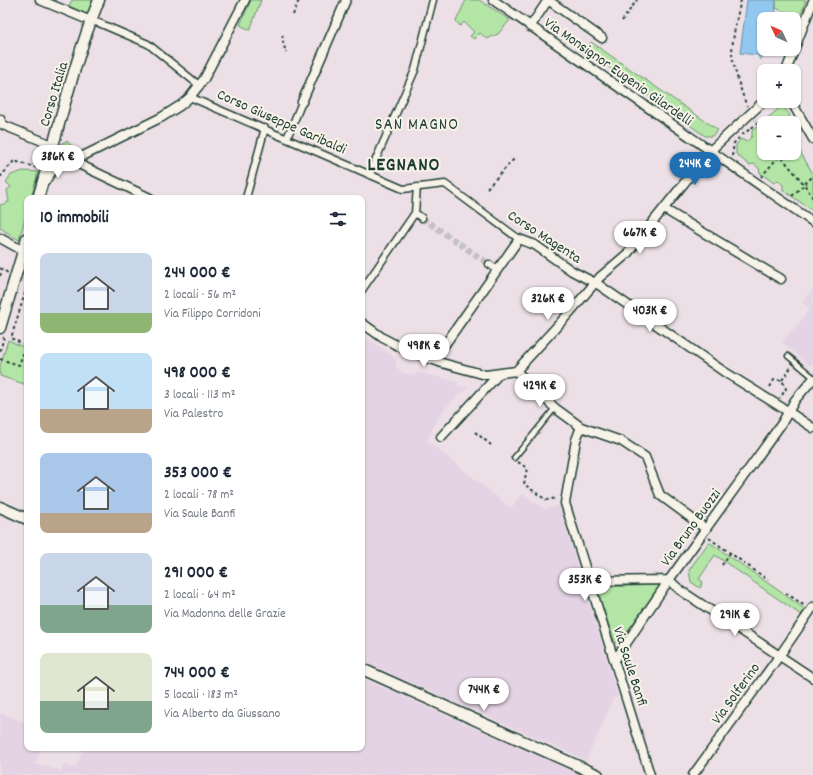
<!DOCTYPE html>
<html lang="it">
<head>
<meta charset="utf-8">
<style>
  :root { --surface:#fff; --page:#f6f6f7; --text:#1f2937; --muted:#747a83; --accent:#1f6fb2 }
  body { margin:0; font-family:Dekko,sans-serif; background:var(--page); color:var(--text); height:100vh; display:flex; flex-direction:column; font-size:15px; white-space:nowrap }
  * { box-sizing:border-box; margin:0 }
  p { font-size:13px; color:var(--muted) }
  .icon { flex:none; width:22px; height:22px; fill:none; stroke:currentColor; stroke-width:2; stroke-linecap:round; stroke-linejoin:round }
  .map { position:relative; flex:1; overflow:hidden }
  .panel { position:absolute; left:24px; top:195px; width:341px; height:556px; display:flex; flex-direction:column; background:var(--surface); border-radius:8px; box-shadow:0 1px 3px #0004 }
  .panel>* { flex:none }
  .needle { width:26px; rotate:314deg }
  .controls { position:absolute; left:757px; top:12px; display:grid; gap:8px }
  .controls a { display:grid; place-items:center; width:44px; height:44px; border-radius:8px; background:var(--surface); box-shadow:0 1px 3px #0004; font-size:20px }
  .price { position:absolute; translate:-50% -34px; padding:0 9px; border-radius:14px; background:#fff; color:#222; font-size:13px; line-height:26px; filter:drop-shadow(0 1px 2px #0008) }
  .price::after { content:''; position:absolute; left:50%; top:24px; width:12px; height:9px; margin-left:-6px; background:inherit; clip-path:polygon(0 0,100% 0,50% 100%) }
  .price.current { background:var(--accent); color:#fff }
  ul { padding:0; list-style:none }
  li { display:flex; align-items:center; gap:12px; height:100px; padding:0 16px }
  li span { display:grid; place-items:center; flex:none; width:112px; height:80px; border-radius:8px; color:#555 }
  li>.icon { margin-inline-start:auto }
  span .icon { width:48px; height:48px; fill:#fffc; stroke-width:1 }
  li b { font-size:17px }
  h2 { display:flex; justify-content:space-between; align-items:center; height:48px; padding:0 16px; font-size:17px }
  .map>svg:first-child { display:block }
  .built { fill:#e4d3e4 }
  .green { fill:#b3e5a6; stroke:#69916d }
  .water { fill:#92c7f0; stroke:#6490a5 }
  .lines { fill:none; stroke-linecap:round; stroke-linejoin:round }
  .pedestrian-tunnel { stroke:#c3bfc2; stroke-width:6; stroke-dasharray:6 3; stroke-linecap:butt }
  .service-casing { stroke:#1f3d34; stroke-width:7 }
  .pedestrian-casing { stroke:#1f3d34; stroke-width:9 }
  .minor-casing { stroke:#1f3d34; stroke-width:11 }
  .tertiary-casing { stroke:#1f3d34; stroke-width:13 }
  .path { stroke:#1f3d34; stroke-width:2; stroke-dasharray:3 3; stroke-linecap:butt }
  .service { stroke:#f7f3e8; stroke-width:4 }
  .pedestrian { stroke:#f7f3e8; stroke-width:6 }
  .minor { stroke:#f7f3e8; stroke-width:8 }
  .tertiary { stroke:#f7f3e8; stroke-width:10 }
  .labels { text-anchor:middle; stroke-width:4; stroke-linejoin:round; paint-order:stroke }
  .street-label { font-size:15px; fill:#1f3d34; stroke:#f7f3e8 }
  .quarter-label { font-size:17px; letter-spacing:1px; fill:#1f3d34; stroke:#f7f3e8 }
  .district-label { font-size:19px; font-weight:bold; letter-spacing:1px; fill:#1f3d34; stroke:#f7f3e8 }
</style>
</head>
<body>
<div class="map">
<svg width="813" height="775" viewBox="0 0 813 775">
  <rect width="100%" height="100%" fill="#ece0e6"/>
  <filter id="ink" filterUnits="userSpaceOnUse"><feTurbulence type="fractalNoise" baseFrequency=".025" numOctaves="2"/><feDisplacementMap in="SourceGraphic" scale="8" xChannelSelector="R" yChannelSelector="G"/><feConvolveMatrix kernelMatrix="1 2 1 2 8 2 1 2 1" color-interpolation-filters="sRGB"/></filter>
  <g filter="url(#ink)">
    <!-- built -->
    <path class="built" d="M813 290V363L810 366 782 342 804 317 810 308 802 302Z
      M362 335 390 354 396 359V365L401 372 413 375 419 372 458 382 456 386 468 387 460 395 459 394 441 413 427 440 430 443 511 508 522 493 544 509 561 505 563 519 618 697 613 698 604 721 586 760 362 661Z
      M362 678 580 775H0V713L27 723V748H41L35 765H42L61 771 64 765 75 768 84 748H362Z"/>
    <!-- green -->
    <path class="green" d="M72 0H97L91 16 69 6Z
      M251 0H261L250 30 240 25Z
      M466 0H479L510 20 498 34 487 39 480 33 474 39 470 36 474 32 464 22 460 26 456 21Z
      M776 0H806L794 35V19H786L787 13 776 8Z
      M591 42 718 130 712 136H705L585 50Z
      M782 106 790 115 784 123H764V153H794V141L813 174V211L783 190V185L778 180 774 183 760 173 759 168 754 164 749 165 736 154V145L741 139 747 142 752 136V131Z
      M67 141 79 153 69 158H58L62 143Z
      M23 171 38 172 31 198H27V211L19 240 0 228V205L9 202 7 190 11 187 6 182 11 175Z
      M8 340 27 349V385L0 376V366Z
      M709 542 805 609 801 615 715 555 699 579 703 582 700 588 691 582 689 570Z
      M660 585 621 640 615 643 596 587Z"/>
    <!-- water -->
    <path class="water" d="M747 0H776L775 19H764V49H767L764 56 760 60 758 55 740 53Z"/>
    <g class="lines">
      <!-- pedestrian-tunnel -->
      <path class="pedestrian-tunnel" d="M422 218 489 264"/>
      <!-- service casing -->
      <g class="service-casing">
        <path id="service" d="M788 356 813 377
          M514 458 555 408"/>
      </g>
      <!-- pedestrian casing -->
      <g class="pedestrian-casing">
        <path id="pedestrian" d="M91 21 99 23 148 44 200 86
          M190 97 403 189 445 184 519 239
          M287 138 302 102
          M369 175 415 70 433 0
          M246 198 265 128
          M415 213 422 218
          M489 264 497 270
          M362 290 415 213 417 187"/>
      </g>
      <!-- minor casing -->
      <g class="minor-casing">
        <path id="minor" d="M40 0 91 21
          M493 0 813 222
          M530 27 548 0 602 38
          M786 71 813 1
          M791 101 813 139
          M302 102 346 0
          M0 119 3 125 52 145
          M73 161 162 117 181 105 190 97 204 79 245 0
          M46 180 56 165 66 158 150 198
          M664 209 781 279
          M0 238 27 253
          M362 323 383 338 402 348 442 363 486 375 516 371
          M429 359 441 350 519 239 535 245 572 271 599 285 723 371 789 412 813 428
          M516 371 571 311 600 277 627 254 710 151 764 101
          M516 371 555 408 581 427 621 441 645 457 660 495 706 529
          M581 427 576 440 565 503 650 775
          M441 437 499 374
          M669 580 680 590 813 678
          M588 581 669 580
          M615 660 669 580 782 423 795 400 813 379
          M693 775 780 655 813 607"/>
      </g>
      <!-- tertiary casing -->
      <g class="tertiary-casing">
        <path id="tertiary" d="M38 198C58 132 73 64 99 0
          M0 328 27 238
          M0 507 27 519
          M362 669 598 775"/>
      </g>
      <!-- path -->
      <path class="path" d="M741 0C737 17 733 35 732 52 732 63 742 95 747 106
        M293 15 299 0
        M622 21 637 0
        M283 35 282 38 286 53
        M758 123 764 132
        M742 135 758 123 755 120
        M794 147 797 146
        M778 153 804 184 813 198
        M732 156 734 143 739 138
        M0 177 14 161 38 168
        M761 177 780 155 783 153
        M487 188 514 159
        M792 196 813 176
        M0 268 8 273
        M0 276 2 270
        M27 287 11 338 27 346
        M0 351 4 337
        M0 359 19 365 26 346
        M782 380 792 366
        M770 387 774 380H782L786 389 780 398
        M475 432 491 445
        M518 462 527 468 524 484 546 500 557 498
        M709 538 768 580
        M722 565 730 553
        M786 593 805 606"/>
      <!-- service -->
      <use href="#service" class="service"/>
      <!-- pedestrian -->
      <use href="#pedestrian" class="pedestrian"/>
      <!-- minor -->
      <use href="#minor" class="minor"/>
      <!-- tertiary -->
      <use href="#tertiary" class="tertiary"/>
    </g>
  </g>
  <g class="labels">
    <!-- street labels -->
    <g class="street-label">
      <text transform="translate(619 71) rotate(35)" y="5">Via Monsignor Eugenio Gilardelli</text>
      <text transform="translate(53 94) rotate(-73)" y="5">Corso Italia</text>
      <text transform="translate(282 121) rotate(24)" y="5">Corso Giuseppe Garibaldi</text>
      <text transform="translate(545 236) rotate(33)" y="5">Corso Magenta</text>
      <text transform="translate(690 527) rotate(-54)" y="5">Via Bruno Buozzi</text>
      <text transform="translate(631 666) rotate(72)" y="5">Via Saule Banfi</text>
      <text transform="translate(735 693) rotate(-54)" y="5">Via Solferino</text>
    </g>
    <!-- quarter labels -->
    <g class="quarter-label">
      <text x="417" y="129">SAN MAGNO</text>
    </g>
    <!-- district labels -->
    <g class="district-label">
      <text x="404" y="170">LEGNANO</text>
    </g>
  </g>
</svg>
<div class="controls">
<a><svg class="needle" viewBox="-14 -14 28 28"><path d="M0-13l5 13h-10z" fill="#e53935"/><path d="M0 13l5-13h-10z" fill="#747a83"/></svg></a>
<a>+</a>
<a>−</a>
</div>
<b class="price" style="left:58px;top:179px">386K €</b>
<b class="price current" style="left:695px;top:186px">244K €</b>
<b class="price" style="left:640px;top:255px">667K €</b>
<b class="price" style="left:548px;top:321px">326K €</b>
<b class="price" style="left:650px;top:333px">403K €</b>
<b class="price" style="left:424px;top:368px">498K €</b>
<b class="price" style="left:540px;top:408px">429K €</b>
<b class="price" style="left:585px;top:602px">353K €</b>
<b class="price" style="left:735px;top:637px">291K €</b>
<b class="price" style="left:484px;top:712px">744K €</b>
<section class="panel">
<h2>10 immobili<svg class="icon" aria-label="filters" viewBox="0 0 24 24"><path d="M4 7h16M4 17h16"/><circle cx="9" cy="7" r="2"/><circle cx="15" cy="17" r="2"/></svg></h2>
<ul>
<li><span style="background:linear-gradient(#c9d6e8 75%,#8fb573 0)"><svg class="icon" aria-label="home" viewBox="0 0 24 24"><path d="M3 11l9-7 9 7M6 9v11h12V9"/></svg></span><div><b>244 000 €</b><p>2 locali · 56 m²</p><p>Via Filippo Corridoni</p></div></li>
<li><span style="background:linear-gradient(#bfe0f5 70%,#b9a48a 0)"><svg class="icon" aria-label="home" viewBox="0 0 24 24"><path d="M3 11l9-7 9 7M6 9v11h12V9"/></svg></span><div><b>498 000 €</b><p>3 locali · 113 m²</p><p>Via Palestro</p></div></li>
<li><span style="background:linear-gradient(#a9c7e8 75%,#b9a48a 0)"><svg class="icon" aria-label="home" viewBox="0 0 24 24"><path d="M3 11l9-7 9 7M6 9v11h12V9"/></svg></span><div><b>353 000 €</b><p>2 locali · 78 m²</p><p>Via Saule Banfi</p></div></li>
<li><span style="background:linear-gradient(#c9d6e8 65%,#7fa58c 0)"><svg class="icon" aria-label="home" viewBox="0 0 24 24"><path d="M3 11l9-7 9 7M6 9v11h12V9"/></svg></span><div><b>291 000 €</b><p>2 locali · 64 m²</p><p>Via Madonna delle Grazie</p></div></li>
<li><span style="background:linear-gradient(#dfe7d0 60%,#7fa58c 0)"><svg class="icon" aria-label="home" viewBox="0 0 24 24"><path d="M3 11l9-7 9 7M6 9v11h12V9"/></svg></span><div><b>744 000 €</b><p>5 locali · 183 m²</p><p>Via Alberto da Giussano</p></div></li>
</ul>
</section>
</div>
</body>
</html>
